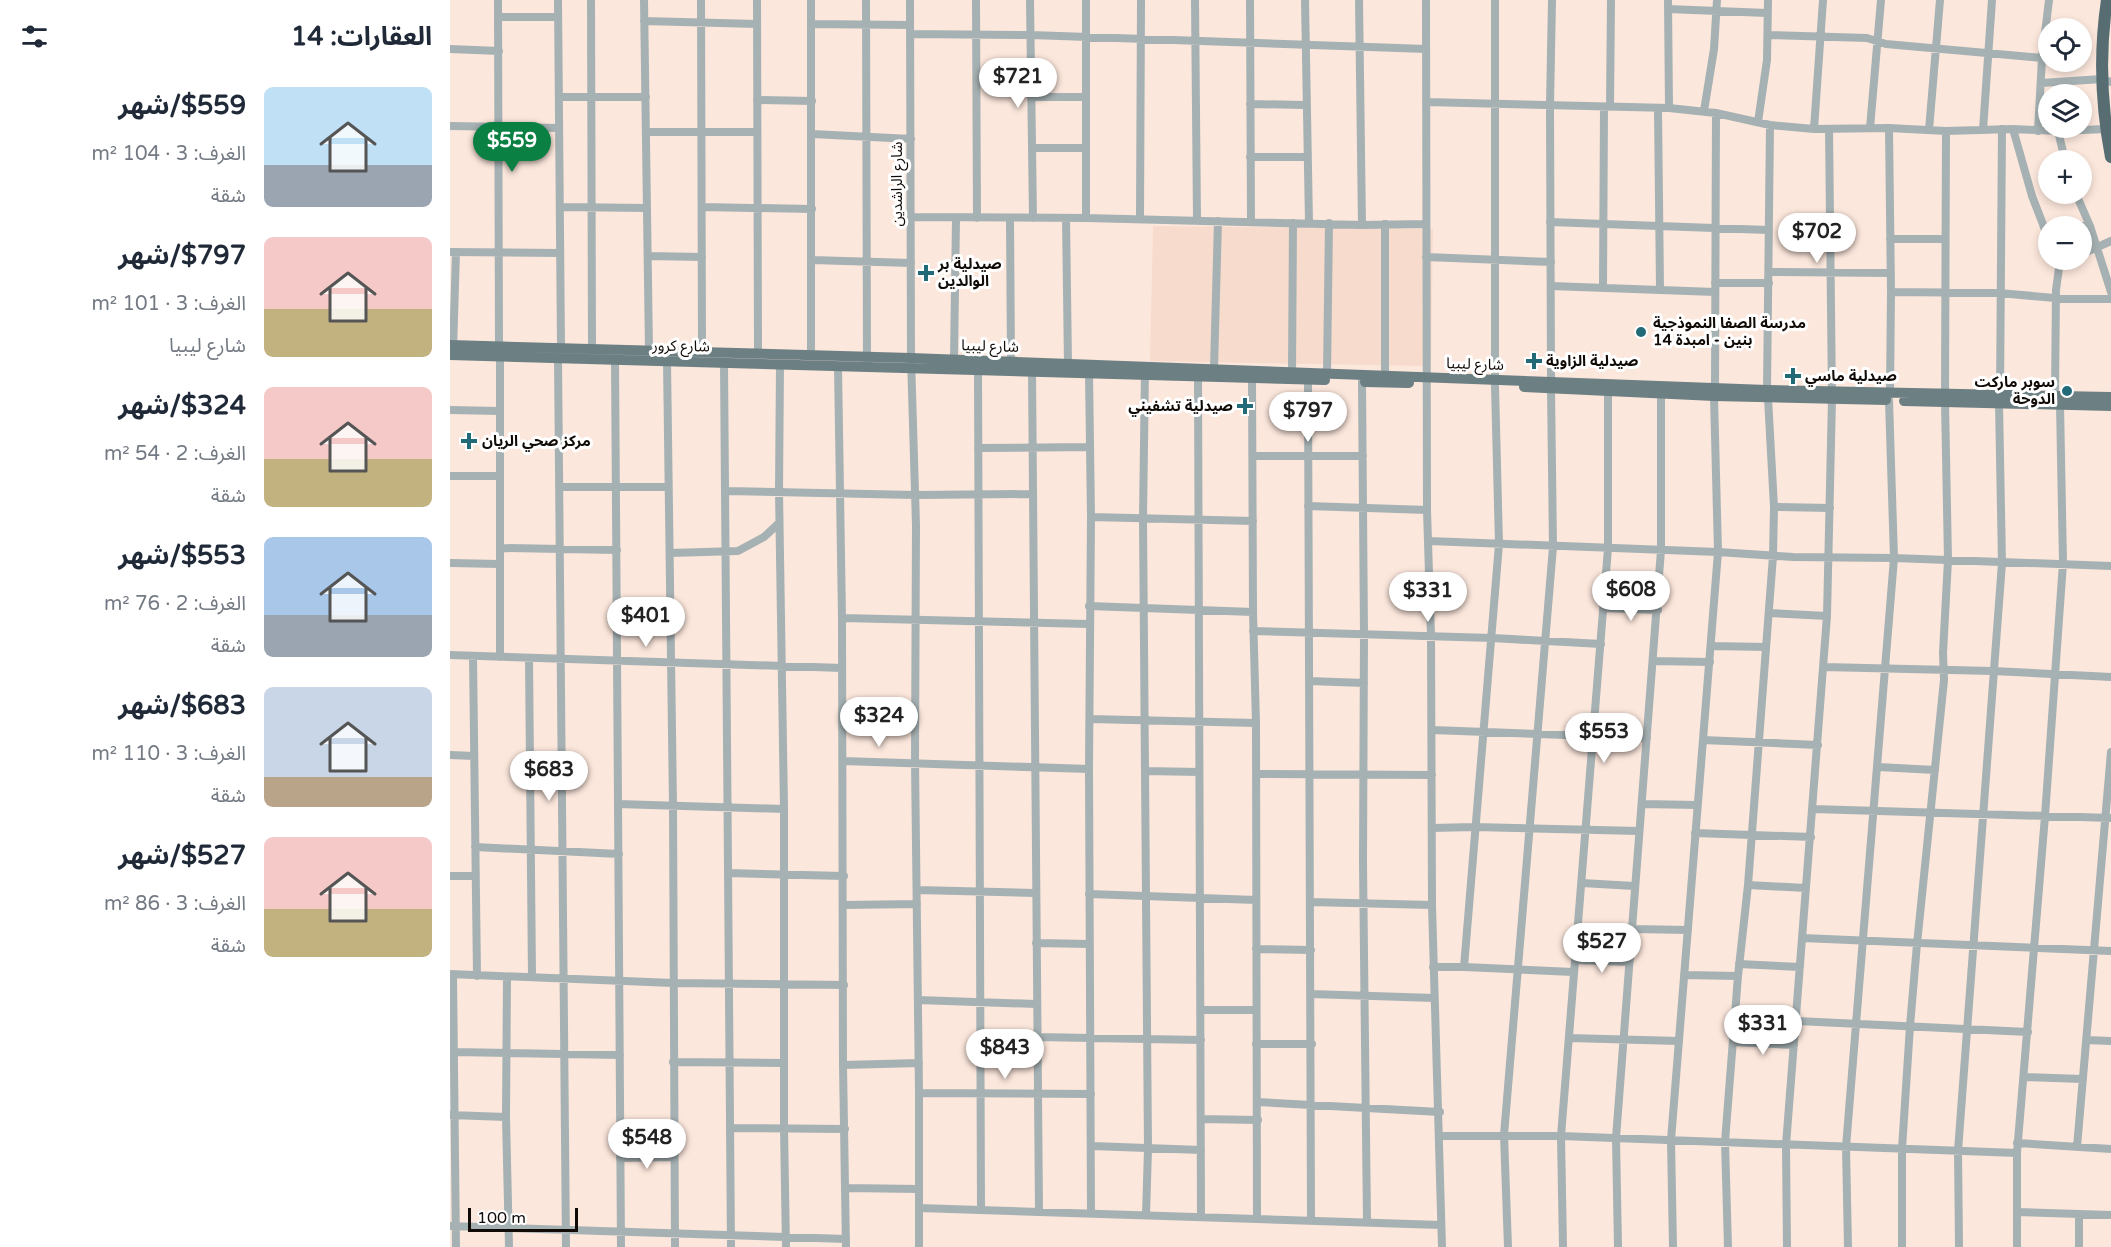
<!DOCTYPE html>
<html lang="ar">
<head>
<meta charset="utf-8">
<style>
  :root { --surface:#fff; --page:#f6f6f7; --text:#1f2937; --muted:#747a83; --accent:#0b8043 }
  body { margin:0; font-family:"Varela Round","Noto Sans Arabic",sans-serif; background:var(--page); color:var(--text); direction:rtl; height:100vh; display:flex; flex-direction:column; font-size:22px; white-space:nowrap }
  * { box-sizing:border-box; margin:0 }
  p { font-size:20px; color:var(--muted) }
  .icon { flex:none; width:33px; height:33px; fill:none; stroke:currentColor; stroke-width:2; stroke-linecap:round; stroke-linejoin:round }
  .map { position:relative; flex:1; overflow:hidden; direction:ltr }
  .panel { display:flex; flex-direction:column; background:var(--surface); width:450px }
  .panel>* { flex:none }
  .fabs { position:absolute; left:1588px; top:18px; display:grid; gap:12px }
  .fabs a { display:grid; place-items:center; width:54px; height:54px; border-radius:50%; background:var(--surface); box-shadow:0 3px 9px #0003; font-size:30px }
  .scale { position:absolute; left:18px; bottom:15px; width:110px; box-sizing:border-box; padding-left:6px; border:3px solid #110b07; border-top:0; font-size:16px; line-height:21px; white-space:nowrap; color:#110b07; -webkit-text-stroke:4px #fff; paint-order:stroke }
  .price { position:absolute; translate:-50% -51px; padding:0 14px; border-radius:21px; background:#fff; color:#222; font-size:20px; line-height:39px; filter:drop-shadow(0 2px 3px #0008) }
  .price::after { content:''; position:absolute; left:50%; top:36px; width:18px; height:14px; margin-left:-9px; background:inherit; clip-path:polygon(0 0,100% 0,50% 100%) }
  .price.active { background:var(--accent); color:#fff }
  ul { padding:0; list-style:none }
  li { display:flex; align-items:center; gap:18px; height:150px; padding:0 18px }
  li span { display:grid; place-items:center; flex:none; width:168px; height:120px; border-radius:9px; color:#555 }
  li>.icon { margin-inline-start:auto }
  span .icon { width:72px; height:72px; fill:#fffc; stroke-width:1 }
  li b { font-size:26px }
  h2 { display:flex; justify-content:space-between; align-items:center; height:72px; padding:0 18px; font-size:26px }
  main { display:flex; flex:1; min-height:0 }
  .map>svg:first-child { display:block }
  .built { fill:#f7dbcc }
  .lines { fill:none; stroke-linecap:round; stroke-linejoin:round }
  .minor { stroke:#a6b1b3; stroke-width:8 }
  .major { stroke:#6c7f83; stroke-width:10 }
  .highway { stroke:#576d72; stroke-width:12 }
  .poi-dot { fill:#226a77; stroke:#fff; stroke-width:2 }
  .labels { text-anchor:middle; stroke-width:6; stroke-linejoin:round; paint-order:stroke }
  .street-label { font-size:15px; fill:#110b07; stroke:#fff }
  .poi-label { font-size:15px; font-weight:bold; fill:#110b07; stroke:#fff; text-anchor:start }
</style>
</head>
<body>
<main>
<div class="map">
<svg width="1661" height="1247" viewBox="0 0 1661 1247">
  <rect width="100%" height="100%" fill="#fce7dc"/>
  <!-- built -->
  <path class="built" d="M703 226 983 229 981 366 700 361Z"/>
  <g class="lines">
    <!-- minor -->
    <path class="minor" d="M48 0 49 347
      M108 0 111 348
      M141 0 142 349
      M194 0 199 351
      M251 0 252 352
      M307 0 308 354
      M416 0 417 363
      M460 0 461 358 466 525 465 762 469 1093V1247
      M526 0 527 218
      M580 0 583 218
      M636 0V218
      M745 0 747 220
      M800 0 801 221
      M855 0 859 223
      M909 0 912 225
      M976 0 977 510 981 637 982 905 992 1247
      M1218 0 1219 108
      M1218 9 1317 13
      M49 17H108
      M194 21 307 24
      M361 24 460 25
      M460 34 581 35 976 49
      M1318 35 1417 38 1436 44 1592 58
      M0 49 49 51
      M1591 83 1652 79 1661 82
      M109 97H196
      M581 97H636
      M307 100 362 101
      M976 102 1219 108 1266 113 1320 125 1364 129 1439 128 1496 131 1563 129 1608 131 1656 129
      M800 104 855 105
      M1160 107 1161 0
      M1208 108 1210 289
      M1254 111 1264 49 1267 0
      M1308 122 1317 60 1318 0
      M0 126 109 128
      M1420 128 1431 0
      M1439 128 1441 292 1440 393
      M1364 129 1373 0
      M1563 129 1582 196 1599 240
      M1479 130 1490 0
      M1533 130 1542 0
      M1588 131 1592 58 1599 0
      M1608 131 1615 160
      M196 132H307
      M362 134 461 139
      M582 148H636
      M800 157H856
      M1626 194 1640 226 1661 292
      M110 207 197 208
      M252 207 362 209
      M461 217 636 218 912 225 976 224
      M616 218 618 364
      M560 219 561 362
      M690 219 691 0
      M1100 222 1318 230
      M935 224V375
      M1603 226H1640
      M1440 239H1495
      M0 252 110 253
      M1632 254 1661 241
      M198 256 252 257
      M976 257 1101 262
      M362 260 461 263
      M1319 272 1441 273
      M1265 283H1319
      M1101 286 1265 292
      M1153 287 1154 107
      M1441 292 1549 293 1616 299H1661
      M3 351 6 252
      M361 355V0
      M108 357 116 1247
      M165 359 171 1247
      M504 360 506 218
      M217 361 223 806 225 1247
      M274 362 281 1247
      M330 364 329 491 334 809V1127L336 1247
      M388 366 392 618 393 1065 396 1247
      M764 369 768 221
      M528 370 531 1210
      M695 370 693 519 698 1149 696 1215
      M582 371 589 1212
      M842 372 843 223
      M639 373 641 517 639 769 641 1213
      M877 374 879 223
      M748 377 751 1216
      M802 378 803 612 806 723 807 1219
      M1045 379V0
      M858 380 861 1221
      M1101 381 1100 105 1102 0
      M912 382 914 635 913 863 917 1222
      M1045 386 1049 544 1014 967 1123 972
      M1265 388 1266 113
      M1317 390 1320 125
      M1495 394 1496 131
      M1550 395 1552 129
      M1605 396 1606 290 1609 268 1607 260
      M0 410 50 411
      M528 448 639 447
      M803 456H913
      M0 476H50
      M110 487H218
      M276 491 466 495 581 494
      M858 506 977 510
      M1324 507 1380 508
      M641 517 803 521
      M979 541 1268 552 1343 557 1444 558 1661 566
      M51 548 167 550
      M220 553 288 551 314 537 329 523
      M0 563 50 564
      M639 606 803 612
      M1154 608 1208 610
      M1319 613 1377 616
      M392 618 639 624
      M803 631 1042 638 1151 644
      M1261 646 1316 647
      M0 655 392 668
      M23 656 27 976
      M50 657V356
      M79 658 82 977
      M1204 661 1260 662
      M1374 667 1543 671 1661 677
      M859 681 914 683
      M640 719 806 723
      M982 730 1197 738
      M1253 740 1368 745
      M0 755 24 756
      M393 761 639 769
      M1428 767 1485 770
      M695 771 749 772
      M806 774 982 775
      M168 804 334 809
      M1192 804 1247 805
      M1363 809 1661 818
      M982 828 1024 827 1189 831
      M1245 833 1361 837
      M25 847 169 854
      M278 873 394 876
      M0 876H25
      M1132 883 1184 886
      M1298 885 1356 888
      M467 890 585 893
      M639 894 806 900
      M860 902 982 905
      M394 905 467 904
      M1182 929 1238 930
      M1352 938 1661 951
      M586 943 640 944
      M806 949 861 950
      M1125 960 1179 962
      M1289 964 1350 967
      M983 967H1014
      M0 974 223 983 394 985
      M3 975 6 1247
      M1234 975 1288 976
      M57 977 56 1117 59 1247
      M861 994 984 998
      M468 1000 586 1004
      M751 1010H806
      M1347 1021 1578 1032
      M587 1037 751 1040
      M1119 1038 1229 1041
      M1636 1040 1661 1041
      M1283 1042 1344 1045
      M806 1044H862
      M4 1052 170 1055
      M223 1062 334 1063
      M393 1065 469 1063
      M1574 1077 1633 1079
      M469 1093 641 1094
      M807 1102 990 1112
      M0 1115 56 1117
      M752 1119 808 1120
      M281 1128 395 1129
      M990 1136H1111L1567 1153
      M1567 1143 1661 1149
      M642 1146 751 1150
      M1627 1147 1661 752
      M170 1158 224 1157
      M396 1188 469 1189
      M469 1208 991 1225
      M1567 1212 1661 1215
      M1629 1215V1247
      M0 1226 396 1239
      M1058 1247 1054 1135 1103 547 1101 389
      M1113 1247 1111 1136 1158 548V391
      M1168 1247 1166 1138 1211 550V393
      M1223 1247 1221 1140 1268 552 1264 396
      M1278 1247 1275 1142 1288 976 1298 885 1323 556 1324 507 1318 398
      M1337 1247 1336 1145 1377 616 1382 399 1379 129
      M1398 1247 1396 1147 1444 558 1439 400
      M1452 1247V1149L1460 1026 1467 944 1494 680 1493 653 1498 560 1495 402
      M1509 1247 1508 1151 1552 563 1549 403
      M1567 1247V1153L1595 816 1613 563 1610 404"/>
    <!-- major -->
    <path class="major" d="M0 345 461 358 1317 390 1661 397
      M0 355 875 380
      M915 382 959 383
      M1074 387 1264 396 1436 400
      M1454 401 1661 406"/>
    <!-- highway -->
    <path class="highway" d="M1657 0C1649 53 1651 105 1661 157"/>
  </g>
  <!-- markers -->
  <g class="poi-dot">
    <path d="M473 264h6v6h6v6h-6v6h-6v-6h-6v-6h6z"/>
    <circle cx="1191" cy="332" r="6"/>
    <path d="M1081 352h6v6h6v6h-6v6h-6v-6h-6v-6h6z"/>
    <path d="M1340 367h6v6h6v6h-6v6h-6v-6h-6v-6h6z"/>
    <circle cx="1617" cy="391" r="6"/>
    <path d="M792 397h6v6h6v6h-6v6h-6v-6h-6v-6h6z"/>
    <path d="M16 432h6v6h6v6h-6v6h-6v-6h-6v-6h6z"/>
  </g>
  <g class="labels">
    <!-- street labels -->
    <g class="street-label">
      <text transform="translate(447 184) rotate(-90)" y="5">شارع الراشدين</text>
      <text transform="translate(231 346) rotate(1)" y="5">شارع كرور</text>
      <text transform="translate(540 346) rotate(2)" y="5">شارع ليبيا</text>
      <text transform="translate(1025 364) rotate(2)" y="5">شارع ليبيا</text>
    </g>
    <!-- poi labels -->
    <g class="poi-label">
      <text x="488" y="269">صيدلية بر<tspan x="488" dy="17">الوالدين</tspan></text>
      <text x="1203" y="328">مدرسة الصفا النموذجية<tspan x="1203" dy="17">بنين - امبدة 14</tspan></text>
      <text x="1096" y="366">صيدلية الزاوية</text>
      <text x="1355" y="381">صيدلية ماسي</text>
      <text x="1605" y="387" text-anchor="end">سوبر ماركت<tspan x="1605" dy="17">الدوحة</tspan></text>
      <text x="783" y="411" text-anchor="end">صيدلية تشفيني</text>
      <text x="32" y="446">مركز صحي الريان</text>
    </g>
  </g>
</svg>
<div class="fabs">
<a><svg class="icon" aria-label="locate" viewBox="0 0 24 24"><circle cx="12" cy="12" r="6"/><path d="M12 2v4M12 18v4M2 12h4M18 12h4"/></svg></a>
<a><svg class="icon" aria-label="layers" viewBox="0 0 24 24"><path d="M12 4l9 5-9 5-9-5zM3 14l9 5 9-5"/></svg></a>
<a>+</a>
<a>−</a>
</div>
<div class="scale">100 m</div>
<b class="price" style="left:568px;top:109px">$721</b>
<b class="price active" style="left:62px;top:173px">$559</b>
<b class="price" style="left:1367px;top:264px">$702</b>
<b class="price" style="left:858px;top:443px">$797</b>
<b class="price" style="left:1181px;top:622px">$608</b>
<b class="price" style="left:978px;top:623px">$331</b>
<b class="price" style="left:196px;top:648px">$401</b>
<b class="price" style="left:429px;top:748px">$324</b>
<b class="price" style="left:1154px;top:764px">$553</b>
<b class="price" style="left:99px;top:802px">$683</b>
<b class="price" style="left:1152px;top:974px">$527</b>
<b class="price" style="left:1313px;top:1056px">$331</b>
<b class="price" style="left:555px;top:1080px">$843</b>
<b class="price" style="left:197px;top:1170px">$548</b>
</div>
<section class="panel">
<h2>العقارات: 14<svg class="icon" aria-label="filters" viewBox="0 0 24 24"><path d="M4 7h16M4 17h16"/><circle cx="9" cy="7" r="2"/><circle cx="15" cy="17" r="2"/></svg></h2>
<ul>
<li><span style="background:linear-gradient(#bfe0f5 65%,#9aa5b1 0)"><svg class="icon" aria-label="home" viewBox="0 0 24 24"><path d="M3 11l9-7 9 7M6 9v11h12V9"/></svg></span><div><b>$559/شهر</b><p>الغرف: 3 · 104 m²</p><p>شقة</p></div></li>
<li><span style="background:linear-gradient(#f6c9c9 60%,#c2b280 0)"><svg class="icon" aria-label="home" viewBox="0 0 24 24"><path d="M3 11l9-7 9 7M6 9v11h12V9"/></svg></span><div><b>$797/شهر</b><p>الغرف: 3 · 101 m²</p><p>شارع ليبيا</p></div></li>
<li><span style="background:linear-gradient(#f6c9c9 60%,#c2b280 0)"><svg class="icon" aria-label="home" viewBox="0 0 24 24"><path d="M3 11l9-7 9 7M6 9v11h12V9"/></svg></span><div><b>$324/شهر</b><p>الغرف: 2 · 54 m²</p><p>شقة</p></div></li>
<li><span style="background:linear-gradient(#a9c7e8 65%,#9aa5b1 0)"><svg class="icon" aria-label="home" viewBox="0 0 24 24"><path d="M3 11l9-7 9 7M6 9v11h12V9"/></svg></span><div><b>$553/شهر</b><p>الغرف: 2 · 76 m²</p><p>شقة</p></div></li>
<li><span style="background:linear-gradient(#c9d6e8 75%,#b9a48a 0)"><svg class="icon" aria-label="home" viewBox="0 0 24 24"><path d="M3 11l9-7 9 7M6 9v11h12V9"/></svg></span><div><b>$683/شهر</b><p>الغرف: 3 · 110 m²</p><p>شقة</p></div></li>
<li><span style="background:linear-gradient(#f6c9c9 60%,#c2b280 0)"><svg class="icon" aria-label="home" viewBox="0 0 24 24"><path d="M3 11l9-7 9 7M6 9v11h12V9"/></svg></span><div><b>$527/شهر</b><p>الغرف: 3 · 86 m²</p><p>شقة</p></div></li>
</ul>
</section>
</main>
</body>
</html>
